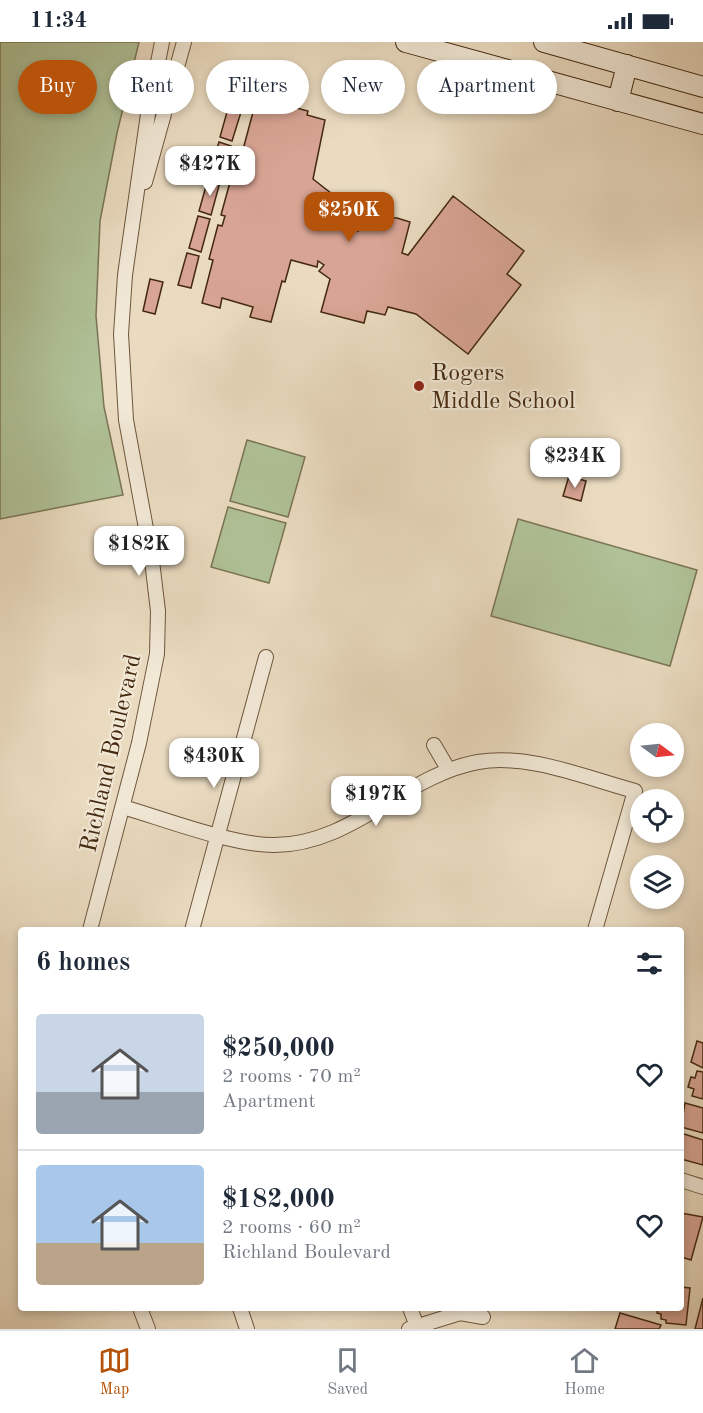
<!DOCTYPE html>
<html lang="en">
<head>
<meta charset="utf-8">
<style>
  :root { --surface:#fff; --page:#f6f6f7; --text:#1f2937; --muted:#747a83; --line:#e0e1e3; --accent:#b45309 }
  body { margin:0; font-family:"Old Standard TT",serif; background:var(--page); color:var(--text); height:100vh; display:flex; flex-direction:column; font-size:22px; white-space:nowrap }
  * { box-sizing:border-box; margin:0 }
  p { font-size:20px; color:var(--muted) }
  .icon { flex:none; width:33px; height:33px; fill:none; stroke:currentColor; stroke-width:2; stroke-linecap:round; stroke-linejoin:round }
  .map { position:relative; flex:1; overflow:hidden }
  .details { position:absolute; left:18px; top:885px; width:666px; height:384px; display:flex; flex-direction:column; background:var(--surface); border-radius:6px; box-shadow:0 3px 9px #0003 }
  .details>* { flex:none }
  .banner { position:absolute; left:18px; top:18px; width:668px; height:54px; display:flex; gap:12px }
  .needle { width:39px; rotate:105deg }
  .controls { position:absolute; left:630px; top:681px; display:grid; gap:12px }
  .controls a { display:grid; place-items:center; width:54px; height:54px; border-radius:50%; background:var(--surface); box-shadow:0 3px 9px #0003; font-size:30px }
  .price { position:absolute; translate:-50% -51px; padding:0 14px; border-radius:12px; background:#fff; color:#222; font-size:20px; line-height:39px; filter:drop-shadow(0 2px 3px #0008) }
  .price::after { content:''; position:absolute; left:50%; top:36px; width:18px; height:14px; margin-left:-9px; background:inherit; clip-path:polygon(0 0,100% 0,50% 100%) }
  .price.selected { background:var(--accent); color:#fff }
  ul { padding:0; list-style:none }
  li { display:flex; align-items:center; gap:18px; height:150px; padding:0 18px }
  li+li { border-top:2px solid var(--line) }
  li span { display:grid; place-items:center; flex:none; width:168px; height:120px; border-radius:6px; color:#555 }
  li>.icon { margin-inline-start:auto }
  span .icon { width:72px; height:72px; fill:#fffc; stroke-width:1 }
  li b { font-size:26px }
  h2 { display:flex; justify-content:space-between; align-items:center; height:72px; padding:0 18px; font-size:26px }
  .pill { padding:0 21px; border-radius:27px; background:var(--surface); box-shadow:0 3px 9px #0003; font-size:21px; line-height:54px }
  .pill.selected { background:var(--accent); color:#fff }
  .status { display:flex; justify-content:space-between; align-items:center; height:42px; padding:0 30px; background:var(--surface); direction:ltr }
  .status svg { height:16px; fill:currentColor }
  .menu { display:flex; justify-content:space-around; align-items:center; height:84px; border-top:2px solid var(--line); background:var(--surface); font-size:16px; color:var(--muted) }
  .menu a { display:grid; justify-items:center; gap:3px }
  .menu .selected { color:var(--accent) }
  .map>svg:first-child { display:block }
  .green { fill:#b0c197; stroke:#7a7554; stroke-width:1.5 }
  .building { fill:#d8a494; stroke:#442910; stroke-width:1.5 }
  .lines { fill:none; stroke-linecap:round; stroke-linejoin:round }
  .street-casing { stroke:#6e563c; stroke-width:16 }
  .secondary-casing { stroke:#442910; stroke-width:22 }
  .street { stroke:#f1e8d6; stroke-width:14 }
  .secondary { stroke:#f1e8d6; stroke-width:20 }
  .poi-dot { fill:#8f2418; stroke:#f1e8d6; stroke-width:2 }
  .labels { text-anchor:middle; stroke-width:4.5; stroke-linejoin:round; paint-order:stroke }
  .poi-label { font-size:24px; fill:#442910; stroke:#f1e8d6; text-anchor:start }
  .street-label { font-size:24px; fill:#442910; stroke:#f1e8d6 }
</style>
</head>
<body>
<div class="status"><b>11:34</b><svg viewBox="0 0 49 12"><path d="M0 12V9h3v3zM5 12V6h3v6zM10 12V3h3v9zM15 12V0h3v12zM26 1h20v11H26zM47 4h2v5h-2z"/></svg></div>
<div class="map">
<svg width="703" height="1287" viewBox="0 0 703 1287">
  <rect width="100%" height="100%" fill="#eadbc0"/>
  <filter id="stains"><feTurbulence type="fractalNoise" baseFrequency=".00333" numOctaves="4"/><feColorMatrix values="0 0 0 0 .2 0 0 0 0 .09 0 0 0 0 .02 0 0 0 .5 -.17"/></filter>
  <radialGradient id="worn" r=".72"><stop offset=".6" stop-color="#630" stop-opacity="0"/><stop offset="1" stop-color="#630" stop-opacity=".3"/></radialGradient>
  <!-- green -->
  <path class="green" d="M0 0H139L117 91 100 179 96 274 104 365 123 453 0 477Z
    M247 398 305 415 288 475 230 459Z
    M228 465 286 481 269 541 211 525Z
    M518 477 697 528 670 624 491 574Z"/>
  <!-- building -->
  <path class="building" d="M256 59 276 64 277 61 308 69 307 73 325 78 313 137 346 163 338 174 358 189 369 181 383 176H397L410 180 402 211 408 213 453 154 524 209 507 232 521 243 468 312 416 272 388 265 385 273 367 269 364 281 321 270 330 237 319 229 324 223 318 219 317 225 291 218 285 240 282 239 271 280 250 275 253 265 222 256 220 266 202 261 213 218 209 217 218 183 222 184 225 174 221 173 233 129 237 130Z
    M229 63 242 67 232 99 220 95Z
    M219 100 231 104 222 135 209 132Z
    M208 137 220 140 211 173 199 169Z
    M198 174 210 177 201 210 189 206Z
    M187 211 199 214 191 246 178 243Z
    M150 237 163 240 155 272 143 269Z
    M569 434 586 439 581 459 563 454Z
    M697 999 703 1001V1026L691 1020Z
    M697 1029 703 1030V1057L692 1054 694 1047 688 1045 691 1035 695 1036Z
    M685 1061 703 1066V1091L681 1085Z
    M681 1091 703 1098V1123L681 1117Z
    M681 1171 703 1175 691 1218 681 1215Z
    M681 1245 690 1246 686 1283 666 1281V1278L661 1277V1272L657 1271 658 1266H681Z
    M703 1256V1287H695Z
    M620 1271 661 1283 659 1287H615Z"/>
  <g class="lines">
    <!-- street casing -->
    <g class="street-casing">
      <path id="street" d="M145 140 184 0
        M434 703 448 727
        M123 765C164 777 232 803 273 803 351 804 405 733 478 720 529 711 586 736 635 749L595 888
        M90 888 139 701 157 612 158 569 152 519 126 378 121 292 125 233 148 72 162 0
        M192 888 266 615
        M681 1138 703 1145
        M140 1266 148 1287
        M240 1266 247 1287
        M410 1266 418 1287
        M409 1287 460 1271 483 1275"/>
    </g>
    <!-- secondary casing -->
    <g class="secondary-casing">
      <path id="secondary" d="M406 0 703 82
        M544 0 703 45
        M618 59 627 23"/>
    </g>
    <!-- street -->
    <use href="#street" class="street"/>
    <!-- secondary -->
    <use href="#secondary" class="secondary"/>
  </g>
  <!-- markers -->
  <circle class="poi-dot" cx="419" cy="344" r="6"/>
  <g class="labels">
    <!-- poi labels -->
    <g class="poi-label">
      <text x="431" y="338">Rogers<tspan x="431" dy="28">Middle School</tspan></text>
    </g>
    <!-- street labels -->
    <g class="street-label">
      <text transform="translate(110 711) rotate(-77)" y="8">Richland Boulevard</text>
    </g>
  </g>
  <rect width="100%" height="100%" filter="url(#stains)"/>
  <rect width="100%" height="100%" fill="url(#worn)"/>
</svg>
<div class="controls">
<a><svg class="needle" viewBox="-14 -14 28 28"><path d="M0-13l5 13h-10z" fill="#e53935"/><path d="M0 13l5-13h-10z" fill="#747a83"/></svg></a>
<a><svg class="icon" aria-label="locate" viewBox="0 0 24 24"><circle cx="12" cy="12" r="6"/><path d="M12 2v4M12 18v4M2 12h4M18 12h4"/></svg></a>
<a><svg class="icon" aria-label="layers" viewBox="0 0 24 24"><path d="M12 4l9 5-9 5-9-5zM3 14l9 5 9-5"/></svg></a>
</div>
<b class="price" style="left:210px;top:155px">$427K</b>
<b class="price selected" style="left:349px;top:201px">$250K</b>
<b class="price" style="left:575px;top:447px">$234K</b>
<b class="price" style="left:139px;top:535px">$182K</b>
<b class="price" style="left:214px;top:747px">$430K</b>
<b class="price" style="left:376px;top:785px">$197K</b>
<div class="banner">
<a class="pill selected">Buy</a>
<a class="pill">Rent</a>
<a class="pill">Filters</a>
<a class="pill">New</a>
<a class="pill">Apartment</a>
</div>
<section class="details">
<h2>6 homes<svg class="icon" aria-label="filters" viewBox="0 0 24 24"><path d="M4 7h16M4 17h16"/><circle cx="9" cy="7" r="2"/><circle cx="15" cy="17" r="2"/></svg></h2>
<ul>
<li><span style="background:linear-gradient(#c9d6e8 65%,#9aa5b1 0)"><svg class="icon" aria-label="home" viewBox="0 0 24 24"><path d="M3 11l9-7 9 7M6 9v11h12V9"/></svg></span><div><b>$250,000</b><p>2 rooms · 70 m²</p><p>Apartment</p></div><svg class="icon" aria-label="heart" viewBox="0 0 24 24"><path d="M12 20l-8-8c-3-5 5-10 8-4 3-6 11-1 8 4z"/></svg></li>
<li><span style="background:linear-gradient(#a9c7e8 65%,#b9a48a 0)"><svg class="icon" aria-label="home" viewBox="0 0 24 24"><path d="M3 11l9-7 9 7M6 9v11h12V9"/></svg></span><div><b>$182,000</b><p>2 rooms · 60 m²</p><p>Richland Boulevard</p></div><svg class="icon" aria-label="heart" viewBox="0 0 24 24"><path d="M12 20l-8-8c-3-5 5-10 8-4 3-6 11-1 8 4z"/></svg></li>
</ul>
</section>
</div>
<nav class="menu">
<a class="selected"><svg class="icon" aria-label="map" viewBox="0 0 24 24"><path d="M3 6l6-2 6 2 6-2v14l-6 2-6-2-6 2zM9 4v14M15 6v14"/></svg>Map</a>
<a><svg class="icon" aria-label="saved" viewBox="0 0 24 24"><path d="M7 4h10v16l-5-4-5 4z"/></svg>Saved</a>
<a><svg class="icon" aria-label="home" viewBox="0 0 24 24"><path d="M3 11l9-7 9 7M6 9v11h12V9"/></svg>Home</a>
</nav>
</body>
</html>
